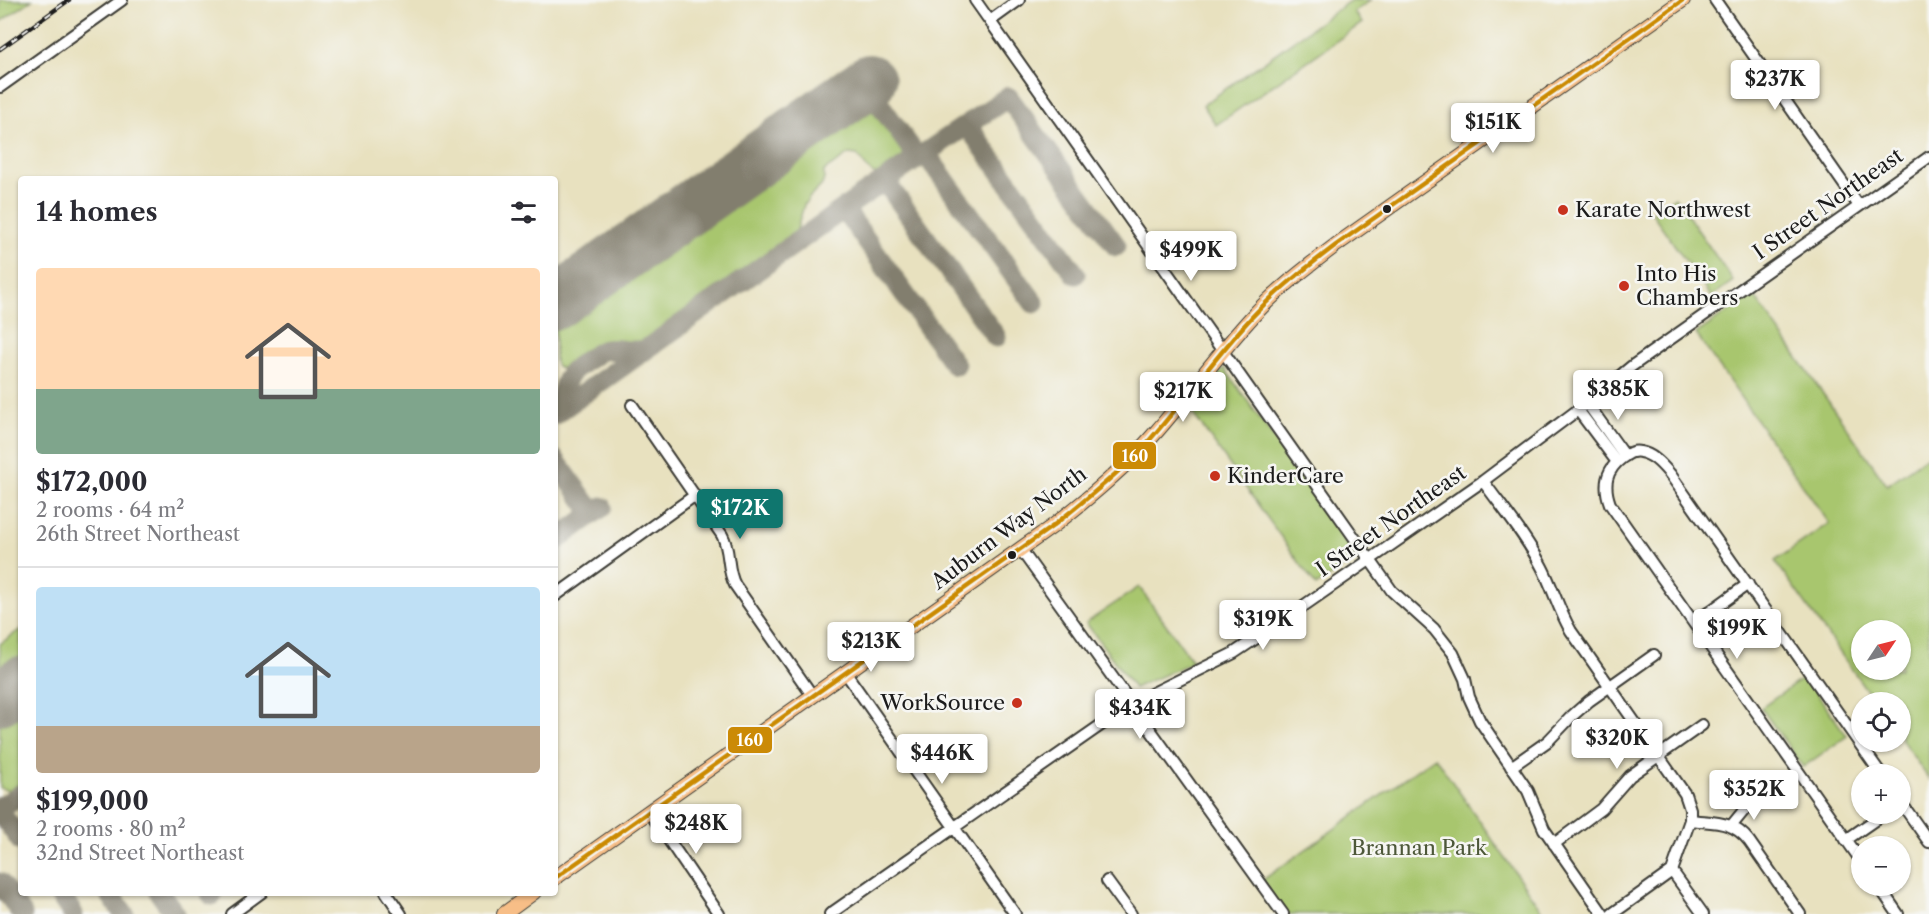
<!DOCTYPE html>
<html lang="en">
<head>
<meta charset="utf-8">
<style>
  :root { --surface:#fff; --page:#f2f2f3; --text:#2b2b33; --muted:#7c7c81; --line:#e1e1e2; --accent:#0f766e }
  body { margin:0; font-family:"Libre Caslon Text",serif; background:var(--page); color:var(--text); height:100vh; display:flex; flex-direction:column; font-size:22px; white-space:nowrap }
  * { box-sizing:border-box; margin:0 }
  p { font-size:20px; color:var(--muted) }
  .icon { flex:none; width:33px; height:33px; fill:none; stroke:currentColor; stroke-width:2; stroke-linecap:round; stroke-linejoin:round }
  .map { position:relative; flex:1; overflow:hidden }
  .details { position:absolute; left:18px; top:176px; width:540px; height:720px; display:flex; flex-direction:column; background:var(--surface); border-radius:6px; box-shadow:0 2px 4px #0004 }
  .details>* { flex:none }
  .needle { width:39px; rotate:55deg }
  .tools { position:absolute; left:1851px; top:620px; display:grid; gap:12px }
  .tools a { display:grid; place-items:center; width:60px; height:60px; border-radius:50%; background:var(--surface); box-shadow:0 2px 4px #0004; font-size:30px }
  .price { position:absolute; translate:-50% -51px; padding:0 14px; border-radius:6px; background:#fff; color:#222; font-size:20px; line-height:39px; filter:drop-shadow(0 2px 3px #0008) }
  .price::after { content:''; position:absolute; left:50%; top:36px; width:18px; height:14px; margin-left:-9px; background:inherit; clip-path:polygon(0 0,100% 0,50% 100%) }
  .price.active { background:var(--accent); color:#fff }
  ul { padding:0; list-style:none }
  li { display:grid; align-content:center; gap:12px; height:318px; padding:0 18px }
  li+li { border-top:2px solid var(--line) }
  li span { display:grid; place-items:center; height:186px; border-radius:6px; color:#555 }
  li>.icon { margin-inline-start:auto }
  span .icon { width:108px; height:108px; fill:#fffc; stroke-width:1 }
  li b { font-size:26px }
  h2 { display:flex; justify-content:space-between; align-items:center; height:72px; padding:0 18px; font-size:26px }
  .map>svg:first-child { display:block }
  .green { fill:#a8c66e; stroke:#627145; stroke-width:1.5; fill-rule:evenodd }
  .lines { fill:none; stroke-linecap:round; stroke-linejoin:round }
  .taxiway { stroke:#827e6e; stroke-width:21 }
  .runway { stroke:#827e6e; stroke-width:54 }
  .minor-casing { stroke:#3b3a34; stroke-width:14 }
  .major-casing { stroke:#3b3a34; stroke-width:16 }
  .minor { stroke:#fff; stroke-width:10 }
  .major { stroke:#f7be87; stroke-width:14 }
  .rail-casing { stroke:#1c1c1c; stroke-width:4.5 }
  .rail { stroke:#f6f6f2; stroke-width:2; stroke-dasharray:7; stroke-linecap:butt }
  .bus-1-casing { stroke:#f6f6f2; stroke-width:9 }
  .bus-1 { stroke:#cb8a06; stroke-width:4.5 }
  .bus-dot { fill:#1c1c1c; stroke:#f6f6f2; stroke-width:2 }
  .poi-dot { fill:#c8321e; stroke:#f6f6f2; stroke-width:2 }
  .labels { text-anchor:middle; stroke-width:5; stroke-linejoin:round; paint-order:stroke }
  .street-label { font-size:21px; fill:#1c1c1c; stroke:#f6f6f2 }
  .poi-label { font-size:21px; fill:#1c1c1c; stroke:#f6f6f2; text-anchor:start }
  .park-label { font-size:21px; fill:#4d5839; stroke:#f6f6f2 }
  .line-badge { stroke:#f6f6f2; stroke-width:2 }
  .badge-label { font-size:16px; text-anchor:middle; font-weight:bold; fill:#fff }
</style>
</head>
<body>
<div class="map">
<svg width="1929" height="914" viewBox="0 0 1929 914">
  <rect width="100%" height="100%" fill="#f6f6f2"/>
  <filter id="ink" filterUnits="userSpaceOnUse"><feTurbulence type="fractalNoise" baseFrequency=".0167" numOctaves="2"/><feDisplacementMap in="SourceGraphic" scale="12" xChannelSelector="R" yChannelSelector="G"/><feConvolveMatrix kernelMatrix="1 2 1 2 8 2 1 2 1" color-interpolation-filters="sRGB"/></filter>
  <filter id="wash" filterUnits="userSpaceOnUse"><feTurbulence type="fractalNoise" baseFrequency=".008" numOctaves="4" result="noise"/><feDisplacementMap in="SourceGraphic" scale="24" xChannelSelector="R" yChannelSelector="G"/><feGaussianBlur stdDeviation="1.35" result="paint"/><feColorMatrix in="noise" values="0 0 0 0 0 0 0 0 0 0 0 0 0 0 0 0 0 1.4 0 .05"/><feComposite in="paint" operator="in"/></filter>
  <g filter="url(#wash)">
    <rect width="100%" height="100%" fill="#e8e1bf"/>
    <!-- green -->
    <path class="green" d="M0 0H32L0 22Z
      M1351 0H1371L1354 12 1362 23 1216 125 1203 105Z
      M870 100C887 115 902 137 909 159 899 169 884 183 870 171 865 167 861 160 857 155L849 154 824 171V179L822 185 809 198 804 205 795 236 646 343C632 350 618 340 604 344 590 349 578 363 564 370L557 366 555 362V324L779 162Z
      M1675 197 1733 281 1711 297 1652 213Z
      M1753 294 1887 485 1929 455V779L1901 739 1900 702H1875L1775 561 1829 523 1696 334ZM1862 630H1900V669H1862Z
      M1224 368 1358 556 1316 586 1189 408Z
      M1139 587 1193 662 1134 688 1086 623Z
      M21 629V667L0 681V644Z
      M1805 677 1847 736 1803 767 1761 708Z
      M21 703V785L10 791 0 788V718Z
      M1435 757 1544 914H1283L1260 882Z"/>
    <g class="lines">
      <!-- taxiway -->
      <path class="taxiway" d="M865 84 918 158
        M967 125 1075 274
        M925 153 1034 303
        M885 181 996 337
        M844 209 955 365
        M555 414 856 200 1008 97 1116 246
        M555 414C564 402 561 386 570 374 574 368 582 364 588 359 594 356 599 351 605 350 620 347 632 355 647 349
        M555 460 593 513
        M555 541 602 507
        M0 808 21 794
        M0 812 21 841
        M0 883 22 914
        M58 892 73 914
        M109 892 124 914
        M159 892 175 914
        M210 892 212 895"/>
      <!-- runway -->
      <path class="runway" d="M555 303 869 81
        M0 698 21 683"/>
    </g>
  </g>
  <g filter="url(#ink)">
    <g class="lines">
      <!-- minor casing -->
      <g class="minor-casing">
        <path id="minor" d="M975 0 1392 591 1434 629 1453 653 1465 679 1469 697 1480 721 1528 791 1544 829 1603 914
          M1715 0 1859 206
          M990 21 1019 0
          M0 87 122 0
          M1587 403 1625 456
          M632 405 722 535C731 551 726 569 735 585L812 695
          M1578 410 1617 462
          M1483 481C1503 509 1526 536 1542 567 1553 588 1559 611 1571 631L1685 794 1690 809V820C1714 823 1733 820 1749 841L1800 914
          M1021 550 1283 914
          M555 596 694 496
          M1694 623 1748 584
          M845 672 1015 914
          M1511 767 1548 741 1572 716 1589 701 1654 655
          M1900 801 1929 842
          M649 811 719 914
          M1732 825 1754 798
          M1846 840 1885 813
          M1554 844 1601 809 1630 776 1702 725
          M1862 862 1610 504C1603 485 1606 470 1622 458 1628 454 1633 450 1640 452 1653 454 1662 465 1670 474L1881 774
          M1672 871 1703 914
          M1107 881 1131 914
          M1878 885 1898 914
          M386 892 401 914
          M232 914 262 892
          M830 914 1114 716 1153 693 1234 653 1276 625 1483 481 1587 403 1632 366 1929 157
          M1612 914 1672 871 1690 820"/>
      </g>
      <!-- major casing -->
      <g class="major-casing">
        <path id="major" d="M555 878 1053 526C1090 497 1126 467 1157 431 1190 393 1219 353 1253 316 1278 289 1307 267 1336 245L1683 0
          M504 914 534 892"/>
      </g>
      <!-- minor -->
      <use href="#minor" class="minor"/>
      <!-- major -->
      <use href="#major" class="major"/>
      <!-- rail casing -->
      <g class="rail-casing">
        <path id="rail" d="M0 49 69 0"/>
      </g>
      <!-- rail -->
      <use href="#rail" class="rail"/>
      <!-- bus-1 casing -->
      <g class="bus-1-casing">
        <path id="bus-1" d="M555 878 1053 526C1085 500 1118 474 1146 444 1183 403 1215 357 1252 317 1277 290 1307 267 1336 245L1683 0"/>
      </g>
      <!-- bus-1 -->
      <use href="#bus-1" class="bus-1"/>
    </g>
  </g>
  <!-- markers -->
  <g class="bus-dot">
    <circle cx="1387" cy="209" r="5"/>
    <circle cx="1012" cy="555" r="5"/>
  </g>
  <g class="poi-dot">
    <circle cx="1563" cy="210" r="6"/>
    <circle cx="1624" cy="286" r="6"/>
    <circle cx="1215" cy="476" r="6"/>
    <circle cx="1017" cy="703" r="6"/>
  </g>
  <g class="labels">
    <!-- street labels -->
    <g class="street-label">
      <text transform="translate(1828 204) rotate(-35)" y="7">I Street Northeast</text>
      <text transform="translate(1391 521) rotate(-35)" y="7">I Street Northeast</text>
      <text transform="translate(1009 528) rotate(-37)" y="7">Auburn Way North</text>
    </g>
    <!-- poi labels -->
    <g class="poi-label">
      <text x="1575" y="217">Karate Northwest</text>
      <text x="1636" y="281">Into His<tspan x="1636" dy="24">Chambers</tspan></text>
      <text x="1227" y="483">KinderCare</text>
      <text x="1005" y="710" text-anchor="end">WorkSource</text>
    </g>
    <!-- park labels -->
    <g class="park-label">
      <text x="1419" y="855">Brannan Park</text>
    </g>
  </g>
  <g class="line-badge">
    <rect x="1112" y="441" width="45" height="29" rx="6" fill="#cb8a06"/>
    <rect x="727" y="726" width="46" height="28" rx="6" fill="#cb8a06"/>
  </g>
  <g class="badge-label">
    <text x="1135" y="462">160</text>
    <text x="750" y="746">160</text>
  </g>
</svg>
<div class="tools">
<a><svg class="needle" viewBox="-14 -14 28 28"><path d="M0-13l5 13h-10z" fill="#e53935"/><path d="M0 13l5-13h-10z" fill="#7c7c81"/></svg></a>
<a><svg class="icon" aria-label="locate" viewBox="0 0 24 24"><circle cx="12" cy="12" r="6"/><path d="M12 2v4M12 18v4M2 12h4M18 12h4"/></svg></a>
<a>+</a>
<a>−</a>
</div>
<b class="price" style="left:1775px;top:111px">$237K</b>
<b class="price" style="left:1493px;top:154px">$151K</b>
<b class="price" style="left:1191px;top:282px">$499K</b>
<b class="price" style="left:1618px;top:421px">$385K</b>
<b class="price" style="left:1183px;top:423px">$217K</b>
<b class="price active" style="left:740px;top:540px">$172K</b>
<b class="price" style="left:1263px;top:651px">$319K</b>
<b class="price" style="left:1737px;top:660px">$199K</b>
<b class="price" style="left:871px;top:673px">$213K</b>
<b class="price" style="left:1140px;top:740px">$434K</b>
<b class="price" style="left:1617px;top:770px">$320K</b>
<b class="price" style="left:942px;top:785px">$446K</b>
<b class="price" style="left:1754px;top:821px">$352K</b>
<b class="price" style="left:696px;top:855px">$248K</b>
<section class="details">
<h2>14 homes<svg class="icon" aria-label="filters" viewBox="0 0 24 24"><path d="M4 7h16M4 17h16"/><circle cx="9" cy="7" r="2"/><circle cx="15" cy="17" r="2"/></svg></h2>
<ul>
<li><span style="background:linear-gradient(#ffd9b3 65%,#7fa58c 0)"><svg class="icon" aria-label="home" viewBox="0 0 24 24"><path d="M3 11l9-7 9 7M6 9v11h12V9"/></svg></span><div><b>$172,000</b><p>2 rooms · 64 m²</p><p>26th Street Northeast</p></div></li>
<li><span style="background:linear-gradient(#bfe0f5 75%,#b9a48a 0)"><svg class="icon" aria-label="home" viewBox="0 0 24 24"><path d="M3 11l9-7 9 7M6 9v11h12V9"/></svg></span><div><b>$199,000</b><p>2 rooms · 80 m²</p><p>32nd Street Northeast</p></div></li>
</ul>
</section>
</div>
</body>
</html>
